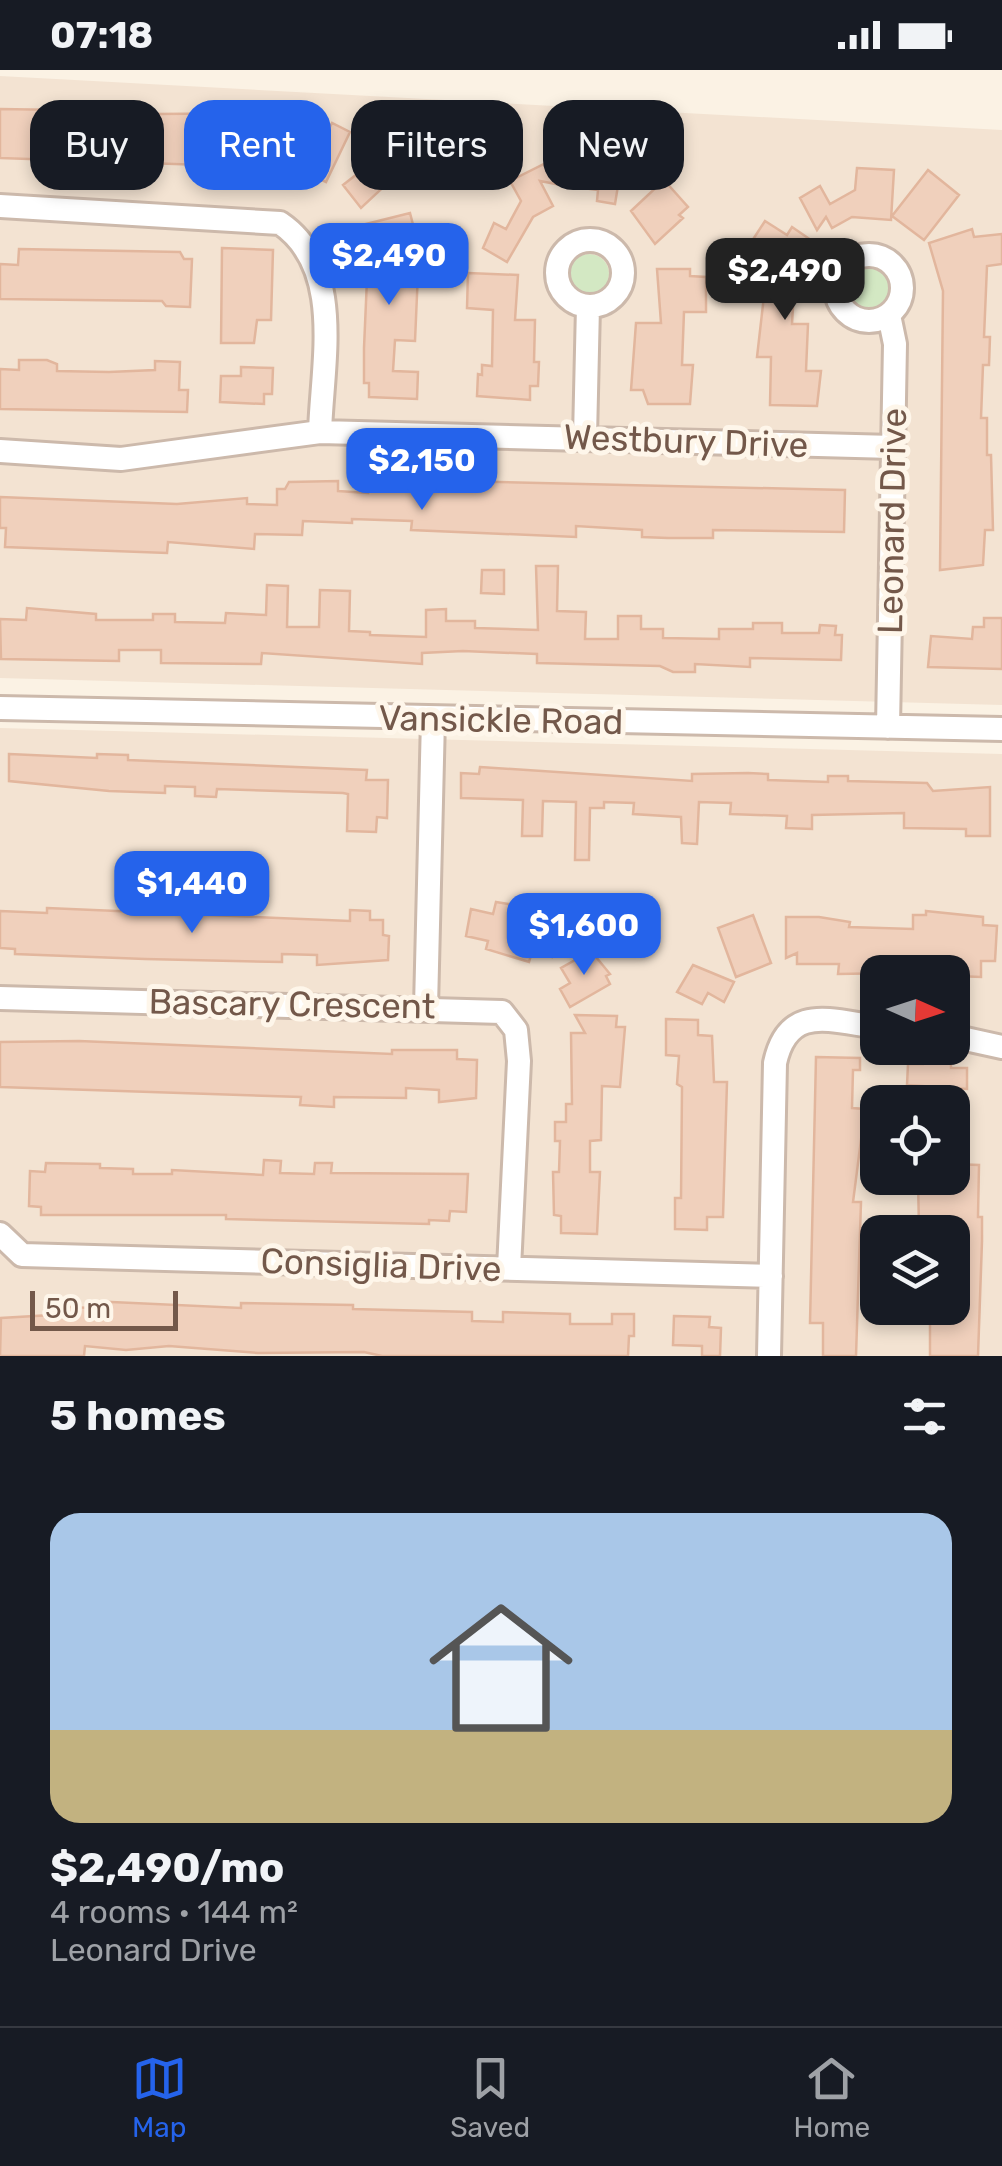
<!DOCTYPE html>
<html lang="en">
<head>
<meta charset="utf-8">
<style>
  :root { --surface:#171b24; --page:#242831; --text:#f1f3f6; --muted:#9ea1a6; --line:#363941; --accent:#2563eb }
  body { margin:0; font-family:Rubik,sans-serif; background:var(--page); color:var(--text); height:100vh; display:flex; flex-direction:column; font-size:38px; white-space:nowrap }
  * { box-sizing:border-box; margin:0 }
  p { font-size:32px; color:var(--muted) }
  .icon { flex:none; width:55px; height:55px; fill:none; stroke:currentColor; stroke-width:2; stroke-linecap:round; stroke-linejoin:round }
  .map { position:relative; height:1286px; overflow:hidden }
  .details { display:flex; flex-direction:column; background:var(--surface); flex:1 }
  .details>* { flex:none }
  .banner { position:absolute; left:30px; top:30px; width:942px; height:90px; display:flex; gap:20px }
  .needle { width:65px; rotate:93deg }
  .tools { position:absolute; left:860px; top:885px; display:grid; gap:20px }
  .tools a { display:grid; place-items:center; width:110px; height:110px; border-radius:20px; background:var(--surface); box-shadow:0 5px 15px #0003; font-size:50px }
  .scale { position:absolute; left:30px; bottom:25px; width:148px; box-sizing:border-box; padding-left:10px; border:5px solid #73584a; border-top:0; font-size:28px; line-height:35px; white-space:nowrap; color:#73584a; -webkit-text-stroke:8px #fef6ea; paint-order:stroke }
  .price { position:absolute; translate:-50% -85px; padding:0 22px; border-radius:20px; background:var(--accent); color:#fff; font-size:32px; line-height:65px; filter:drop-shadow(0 2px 5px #0008) }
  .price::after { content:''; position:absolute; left:50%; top:60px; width:30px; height:22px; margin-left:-15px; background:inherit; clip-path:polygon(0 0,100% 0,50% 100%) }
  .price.active { background:#222; color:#fff }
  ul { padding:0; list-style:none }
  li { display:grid; align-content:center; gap:20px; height:530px; padding:0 50px }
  li span { display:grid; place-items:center; height:310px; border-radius:30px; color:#555 }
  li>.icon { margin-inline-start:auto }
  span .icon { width:180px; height:180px; fill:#fffc; stroke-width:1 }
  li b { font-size:42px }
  h2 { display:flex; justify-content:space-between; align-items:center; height:120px; padding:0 50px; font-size:42px }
  .tag { padding:0 35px; border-radius:30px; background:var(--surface); box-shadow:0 5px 15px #0003; font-size:35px; line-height:90px }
  .tag.active { background:var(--accent); color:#fff }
  .status { display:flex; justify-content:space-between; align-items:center; height:70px; padding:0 50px; background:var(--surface); direction:ltr }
  .status svg { height:28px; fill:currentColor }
  .tabs { display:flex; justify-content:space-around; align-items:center; height:140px; border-top:2px solid var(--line); background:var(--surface); font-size:28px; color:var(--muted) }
  .tabs a { display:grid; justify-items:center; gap:5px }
  .tabs .active { color:var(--accent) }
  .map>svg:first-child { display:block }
  .residential { fill:#f3e3d2; fill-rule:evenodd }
  .green { fill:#d3e8c3 }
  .building { fill:#f0d0bc; stroke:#e2b69d; stroke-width:2.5 }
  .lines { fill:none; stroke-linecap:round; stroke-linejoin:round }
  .minor-casing { stroke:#ccb9ab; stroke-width:28 }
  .minor { stroke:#fff; stroke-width:22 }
  .labels { text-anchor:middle; stroke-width:10; stroke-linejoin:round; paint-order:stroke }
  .street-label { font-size:35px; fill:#73584a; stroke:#fef6ea }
</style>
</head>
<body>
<div class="status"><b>07:18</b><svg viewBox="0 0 49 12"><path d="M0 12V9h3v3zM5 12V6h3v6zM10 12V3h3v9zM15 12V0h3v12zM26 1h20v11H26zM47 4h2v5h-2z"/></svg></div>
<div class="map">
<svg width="1002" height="1286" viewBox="0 0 1002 1286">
  <rect width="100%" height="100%" fill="#fbf2e4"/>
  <!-- residential -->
  <path class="residential" d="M0 6 1002 60V635L0 608Z
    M0 658 1002 684V1286H0ZM878 902H952V978H878ZM878 1032H952V1108H878ZM878 1162H952V1238H878Z"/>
  <!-- green -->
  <path class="green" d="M569 204a20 20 0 1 1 40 0a20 20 0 1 1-40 0Z
    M850 218a20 20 0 1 1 40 0a20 20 0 1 1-40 0Z"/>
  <!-- building -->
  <path class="building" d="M62 34H92V41L154 44 272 43 270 65 306 68 310 59 325 67 332 53 350 62 326 112 299 99 258 95 232 87V96L0 88V39L62 40Z
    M588 79 623 85 615 134 597 131 598 120 582 118Z
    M375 90 391 110 361 138 343 115Z
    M548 92 561 115 540 111 553 136 533 147 507 192 483 178 494 153 506 159 521 131 510 111Z
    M857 98 894 100 891 150 852 147 832 158 826 147 817 160 800 128 820 116 830 134 855 120Z
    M928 100 959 125 924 170 892 146Z
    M664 110 688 137 679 145 683 148 655 174 631 141Z
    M410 143 417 170 397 175 404 201 418 202 415 271 395 270 393 301 418 302 417 329 369 327V313H364V278L367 209H372L362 155Z
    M765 151 787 165 792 157 811 170 779 220 794 221 792 254H808L806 301H821L817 336 770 335 771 287H757L769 182 752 171Z
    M972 159 974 167 1002 164V194L987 196 984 267H990L989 295H983L981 348H987V385H991L993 460H985L983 495 940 500 943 221 929 173Z
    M222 178 273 180 271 250H257L254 273H221Z
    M19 179 180 182 184 189H192L190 237 166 236 162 231 0 229V194L18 195Z
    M657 199H690V206L706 207V242H684L682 295H693L690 334H648L643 320H631L636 253H661Z
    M468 203 518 205 515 250H535L534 292H539L538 316H530V330L477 326 478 304 482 305V295L492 296 493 240 467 238Z
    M19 290H47L57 294V301L109 302 155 300V291L180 292 179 320H188L187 342 0 339V299L19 300Z
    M241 297 273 298 272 324H264V334L220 332 221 306H241Z
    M368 409 845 420 844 462 713 460V468H668L642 467V460L576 456V467L411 460 412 451 352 449V453L303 451 302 465 255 464 254 479 168 472 167 483 5 477 6 458H0V427L177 434 247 428V434L277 435V419H285L289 412 338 411V421L368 423Z
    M536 496H558L557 541 586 542 585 569H618V546H641V559H663V568L719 569V559H753V553H782V563H819L820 555 836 556 835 565H842L841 590 750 588V597L695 594V602H673L660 596 537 593V584L463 581 422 583V594L262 583 261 594 161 593V580H119V591L1 589 0 549 26 550 27 538 96 544V550H153V544H175V552L225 553 226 543 266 545 267 515 288 516 287 557H319L320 520 350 521 349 561 370 562V565L426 567V540L446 539V551H475V558L538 560Z
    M482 500H504V524L481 523Z
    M984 548H1002V599L928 597 931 566 972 569 973 557H984Z
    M9 684 97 688V684L128 685V690L367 700 366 710H388L387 748 377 747 376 762 347 761 348 724 343 723 217 719 216 727 195 726V717L165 716V723L109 721 9 711Z
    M480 697 692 711V704L748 703 768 704V710L828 712V706H848V711L927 713 933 721 990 717V766H966V759L904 758V743L812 745V759L786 758 787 746 730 744 731 733 699 732 697 774 682 773 681 747 633 744 634 733 604 732V738H590L589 790H575L576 732 543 731 542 766H522L523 730 461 728V703L479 704Z
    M496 832 548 840 545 853 560 857 552 887 532 882 529 892 486 879 488 871 466 866 471 839 493 844Z
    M47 838 350 851V840L370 841V850H383V865L389 866 388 890 317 895V885L282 884V892L145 889 15 884V879L0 878V841L47 843Z
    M926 841 983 847V855L997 856 995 891H981V907L956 906 957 902 838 904 839 894H797V883L786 888V847H819L850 852 849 857 913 859V845H926Z
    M753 845 771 893 736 907 718 858Z
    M591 881 610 904 606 906 610 914 570 937 560 919 570 913 561 898Z
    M693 895 734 912 724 932 708 923 702 934 677 922Z
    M575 945 617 946 616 957H625L620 1017 602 1016 601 1070 590 1071V1102H600L597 1164 561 1163V1146L554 1145 553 1102H559L560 1071H555V1052H566V1034H572L571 963H585Z
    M666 949 698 950V965L712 966 714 1012H727L723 1147H707V1160L675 1159V1128H681L682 1017 677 1014 679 986 666 985Z
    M79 971 392 984V980H457V989L477 990 476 1028 439 1032V1020L406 1018V1028L334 1027V1037L300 1035 301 1027 0 1017V972Z
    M924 986 951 987V998H967V1019L907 1015 908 994H923Z
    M816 987 860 988V1000H853L852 1038 865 1039 853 1132H861L856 1286H823V1253H810Z
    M264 1090 281 1091 280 1103 314 1104 315 1093H332L331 1103 468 1104 466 1142 450 1141 449 1151 429 1150V1154L226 1149V1145H41V1137L29 1136 30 1101 45 1102 46 1093 100 1094V1098L133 1099V1104H172V1100L263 1105Z
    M952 1094 979 1095 978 1147H982V1171L978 1286H930V1242L952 1238V1162L919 1160 918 1108H952Z
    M90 1231 241 1238V1233L353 1235V1239L472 1242V1251L503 1252V1242L570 1244V1254H612V1244H634V1266H629L628 1286H382L364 1282 258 1283 169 1276 126 1280 85 1276 84 1286H0L1 1248 51 1245V1236L90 1238Z
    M674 1246 710 1247 709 1257 721 1258 720 1286H702V1276L673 1275Z"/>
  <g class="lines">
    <!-- minor casing -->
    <g class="minor-casing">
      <path id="minor" d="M0 136 280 153C345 197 322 294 320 362
        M557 203a33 33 0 1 1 66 0a33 33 0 1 1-66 0Z
        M836 218a33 33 0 1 1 66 0a33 33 0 1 1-66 0Z
        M585 367 588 236
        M0 381 121 389 320 362 893 377
        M0 638 1002 659
        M888 657 895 274 889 245
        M0 928 502 942 516 960 519 991 509 1198
        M426 937 433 649
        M952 966 1002 977
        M0 1164 22 1185 771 1206
        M769 1286 775 993C788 933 830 951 878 957"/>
    </g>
    <!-- minor -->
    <use href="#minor" class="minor"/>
  </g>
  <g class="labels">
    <!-- street labels -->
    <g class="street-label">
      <text transform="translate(686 371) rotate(2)" y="12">Westbury Drive</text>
      <text transform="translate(892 451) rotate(-89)" y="12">Leonard Drive</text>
      <text transform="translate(501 650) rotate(1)" y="12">Vansickle Road</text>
      <text transform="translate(292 934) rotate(1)" y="12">Bascary Crescent</text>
      <text transform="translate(381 1195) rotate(2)" y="12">Consiglia Drive</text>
    </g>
  </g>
</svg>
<div class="tools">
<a><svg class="needle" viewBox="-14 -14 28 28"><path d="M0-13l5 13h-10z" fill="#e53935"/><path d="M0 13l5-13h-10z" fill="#9ea1a6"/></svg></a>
<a><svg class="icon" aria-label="locate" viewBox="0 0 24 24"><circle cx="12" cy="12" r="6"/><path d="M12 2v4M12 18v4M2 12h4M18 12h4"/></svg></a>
<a><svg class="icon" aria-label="layers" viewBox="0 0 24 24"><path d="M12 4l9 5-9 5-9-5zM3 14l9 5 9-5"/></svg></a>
</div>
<div class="scale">50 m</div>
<b class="price" style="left:389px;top:238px">$2,490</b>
<b class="price active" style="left:785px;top:253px">$2,490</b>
<b class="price" style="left:422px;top:443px">$2,150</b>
<b class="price" style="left:192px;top:866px">$1,440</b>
<b class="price" style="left:584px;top:908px">$1,600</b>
<div class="banner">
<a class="tag">Buy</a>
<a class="tag active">Rent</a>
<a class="tag">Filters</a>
<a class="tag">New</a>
</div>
</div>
<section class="details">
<h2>5 homes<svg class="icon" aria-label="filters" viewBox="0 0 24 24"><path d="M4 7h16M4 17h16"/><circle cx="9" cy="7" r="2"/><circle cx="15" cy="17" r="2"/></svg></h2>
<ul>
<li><span style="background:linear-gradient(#a9c7e8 70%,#c2b280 0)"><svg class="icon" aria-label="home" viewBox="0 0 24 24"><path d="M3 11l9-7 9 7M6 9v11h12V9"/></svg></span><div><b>$2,490/mo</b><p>4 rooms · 144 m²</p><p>Leonard Drive</p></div></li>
</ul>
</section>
<nav class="tabs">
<a class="active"><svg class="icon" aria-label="map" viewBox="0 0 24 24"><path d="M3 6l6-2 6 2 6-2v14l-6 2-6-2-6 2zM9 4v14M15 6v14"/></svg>Map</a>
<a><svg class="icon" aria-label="saved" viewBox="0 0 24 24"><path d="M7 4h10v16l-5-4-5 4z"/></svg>Saved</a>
<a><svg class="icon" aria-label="home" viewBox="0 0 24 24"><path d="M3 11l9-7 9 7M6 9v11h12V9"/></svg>Home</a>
</nav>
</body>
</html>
